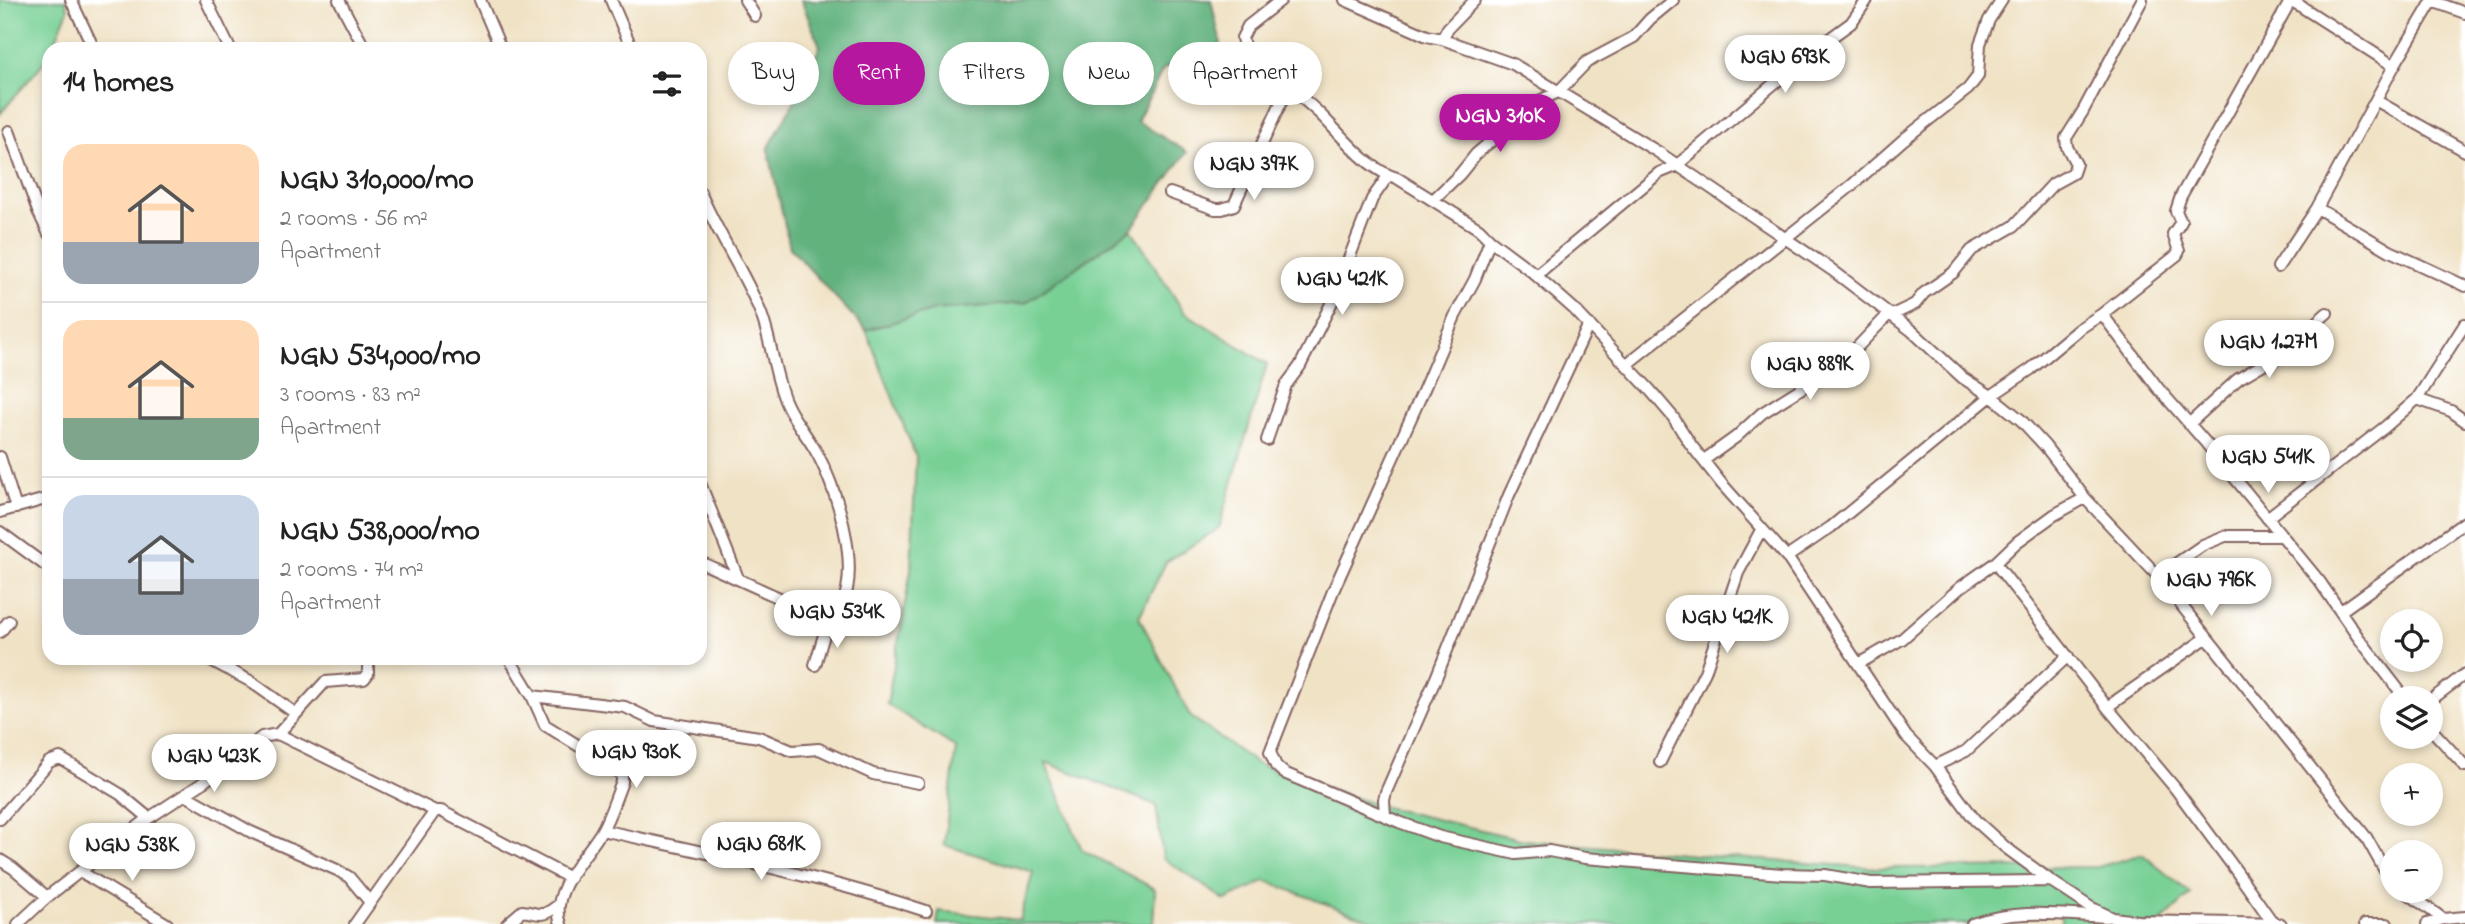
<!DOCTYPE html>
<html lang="en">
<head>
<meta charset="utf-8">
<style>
  :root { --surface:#fff; --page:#f6f6f6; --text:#222; --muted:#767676; --line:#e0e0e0; --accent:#b5179e }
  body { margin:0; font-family:"Indie Flower",sans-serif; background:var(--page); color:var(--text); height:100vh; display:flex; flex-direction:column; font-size:26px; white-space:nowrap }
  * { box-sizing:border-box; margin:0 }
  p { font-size:23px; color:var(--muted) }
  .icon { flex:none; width:38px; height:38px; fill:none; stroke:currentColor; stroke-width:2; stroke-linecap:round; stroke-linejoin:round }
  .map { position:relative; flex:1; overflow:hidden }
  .sheet { position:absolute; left:42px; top:42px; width:665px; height:623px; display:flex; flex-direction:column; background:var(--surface); border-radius:21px; box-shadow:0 4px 10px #0003 }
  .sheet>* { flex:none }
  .banner { position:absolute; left:728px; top:42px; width:665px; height:63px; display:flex; gap:14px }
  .controls { position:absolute; left:2380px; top:609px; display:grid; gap:14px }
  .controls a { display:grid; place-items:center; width:63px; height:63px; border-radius:50%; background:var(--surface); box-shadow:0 4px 10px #0003; font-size:35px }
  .price { position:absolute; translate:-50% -60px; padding:0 16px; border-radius:24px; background:#fff; color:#222; font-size:23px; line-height:46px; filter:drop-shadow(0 2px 4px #0008) }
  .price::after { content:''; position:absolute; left:50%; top:42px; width:21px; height:16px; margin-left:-10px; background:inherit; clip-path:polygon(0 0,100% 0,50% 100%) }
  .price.on { background:var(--accent); color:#fff }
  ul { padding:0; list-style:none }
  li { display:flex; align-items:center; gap:21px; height:175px; padding:0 21px }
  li+li { border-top:2px solid var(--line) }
  li span { display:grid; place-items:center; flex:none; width:196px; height:140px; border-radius:21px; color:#555 }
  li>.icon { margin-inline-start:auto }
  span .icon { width:84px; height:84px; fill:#fffc; stroke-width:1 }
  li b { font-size:30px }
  h2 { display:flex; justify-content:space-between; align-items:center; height:84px; padding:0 21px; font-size:30px }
  .tag { padding:0 24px; border-radius:32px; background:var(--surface); box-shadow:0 4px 10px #0003; font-size:24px; line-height:63px }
  .tag.on { background:var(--accent); color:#fff }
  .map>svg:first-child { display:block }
  .green { fill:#78d095; stroke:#617860; stroke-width:2 }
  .forest { fill:#62b27e; stroke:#566854; stroke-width:2 }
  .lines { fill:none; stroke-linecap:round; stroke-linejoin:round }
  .minor-casing { stroke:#846361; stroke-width:14 }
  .minor { stroke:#fff; stroke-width:10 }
</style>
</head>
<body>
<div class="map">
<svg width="2465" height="924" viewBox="0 0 2465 924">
  <rect width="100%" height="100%" fill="#fff"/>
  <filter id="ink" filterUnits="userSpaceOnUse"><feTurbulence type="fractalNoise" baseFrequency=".0143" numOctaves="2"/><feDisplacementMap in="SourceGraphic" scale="14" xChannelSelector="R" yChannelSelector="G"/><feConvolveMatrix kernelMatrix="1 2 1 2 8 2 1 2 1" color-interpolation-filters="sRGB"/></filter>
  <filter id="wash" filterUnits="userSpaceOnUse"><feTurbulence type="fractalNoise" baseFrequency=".00686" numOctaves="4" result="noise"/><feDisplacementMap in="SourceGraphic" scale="28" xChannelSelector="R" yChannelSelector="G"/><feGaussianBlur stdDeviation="1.57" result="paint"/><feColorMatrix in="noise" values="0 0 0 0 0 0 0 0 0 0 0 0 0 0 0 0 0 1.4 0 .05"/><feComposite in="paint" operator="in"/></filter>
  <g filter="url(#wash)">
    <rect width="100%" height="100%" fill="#f0e2c5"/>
    <!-- green -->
    <path class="green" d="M0 0H66L68 10 52 49H49V56L0 114Z
      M1131 229 1184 312 1267 364 1219 528 1166 562 1139 617 1190 716 1257 764 1376 805 1524 840 1695 855 1877 868 2098 867 2142 854 2191 894 2159 924H2061V912L2001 924H1387L1350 913 1266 881 1225 900 1163 858 1156 805 1045 762 1082 850 1155 889 1153 924H937L939 911 1020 920 1033 872 944 845 956 748 887 704 911 570 916 457 866 330 935 310 1025 303Z"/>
    <!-- forest -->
    <path class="forest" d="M801 0H1211L1221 44 1163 69 1137 121 1187 152 1131 229 1025 303 935 310 866 330 790 248 768 149 805 82 820 46Z"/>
  </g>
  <g filter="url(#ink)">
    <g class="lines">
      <!-- minor casing -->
      <g class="minor-casing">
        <path id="minor" d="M71 0 94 49
          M206 0 230 49
          M339 0 365 49
          M480 0 501 49
          M611 0 632 49
          M745 0 755 16
          M1281 0 1248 26 1242 38 1244 46C1268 68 1293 90 1318 112 1340 133 1367 170 1397 178L1479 229 1490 240 1530 270 1574 309 1650 390 1673 417 1691 445 1721 483 1787 557 1906 736 1935 766 1975 820 2005 847 2051 881
          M1345 0 1427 36 1442 39 1513 64 1658 152 1832 270 1912 331 1963 378 1991 396 2021 420 2045 446 2085 498 2158 576 2366 837 2384 869 2392 878
          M2291 0 2394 66
          M2432 1 2465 13
          M1442 39 1448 28 1475 0
          M2377 101 2465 151
          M9 131 38 211 49 234
          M700 192C717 233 743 270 760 311 772 340 773 373 786 403 793 419 805 433 814 448 836 485 861 564 842 605 838 614 836 622 827 625L815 665
          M1170 193 1215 209H1222L1234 205 1284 96 1290 89 1295 92
          M1434 199 1460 174 1476 154 1537 102 1558 92 1587 62 1634 37 1650 19 1673 0
          M2317 208 2390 251 2465 286
          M1490 240 1475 279 1455 316 1424 389 1333 591 1270 752 1276 766 1284 773 1399 822 1440 837 1516 854 1549 851 1585 858 1782 874 1825 875 1871 883 2051 881 2090 907 2113 918 2138 921 2281 924
          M2278 267 2317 208 2394 66 2433 0
          M1536 275 1659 173 1676 166 1814 50 1851 23 1867 0
          M2102 314 2158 388 2206 443 2320 582 2358 637 2405 698
          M1892 315 1915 304 1924 293 1953 273 1972 250 2014 226 2053 184 2073 173 2076 164 2067 147 2066 138 2083 111 2142 0
          M1627 364 1851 186 1903 140 1968 89 1978 76 1980 44 1989 20 2002 0
          M2417 399 2451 411 2465 421
          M2189 424 2238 379 2279 355 2327 313
          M1267 440 1286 385 1300 366 1333 300 1372 199 1388 176
          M0 457 16 508
          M1704 460 1736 437 1762 413 1843 362 1889 314
          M700 483 738 578
          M0 512 49 498
          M2267 518 2385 427 2417 399 2465 324
          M0 532 49 568
          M1787 557 1831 527 1991 396 2031 369 2079 329 2102 314 2177 255 2179 251 2173 234 2181 222 2176 211 2181 196 2291 0
          M700 562 795 605 827 625
          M1995 563 2107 707 2175 788 2232 865 2273 923
          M2158 576 2203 545 2225 536H2281
          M2341 611 2465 522
          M0 632 9 621
          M207 658 250 681 295 713
          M509 658 532 696 625 707 654 721 759 737 792 751 819 749 873 774 918 783
          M1858 664 1902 639 1961 587 1995 563 2017 542 2054 515 2085 498
          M532 696 545 725 616 769 622 776V782C615 799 610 817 601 832 585 858 549 892 561 924
          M2431 700 2465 674
          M2107 707 2206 638
          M2431 729 2465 766
          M278 734 435 811
          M1660 762 1705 672 1738 573 1761 530
          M1935 766 1966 751 2068 656
          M185 795 251 832 337 870 349 877 369 901
          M1385 815 1384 800 1386 792 1436 678 1509 495 1589 324
          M0 819 49 762 60 758 120 794 149 818
          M602 830C711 854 820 876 926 911
          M0 860 13 868 47 897
          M81 872 167 924
          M2405 891 2443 919
          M18 924 47 897 149 818 201 784 262 737 278 734 325 682 364 679 368 674V658
          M355 924 435 811H441L570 878
          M507 924 522 911C541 913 540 919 557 906
          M1972 924C2016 908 2061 915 2106 917
          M2365 924H2387
          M2427 924 2443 919 2465 917"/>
      </g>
      <!-- minor -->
      <use href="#minor" class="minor"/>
    </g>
  </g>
</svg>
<div class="controls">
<a><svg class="icon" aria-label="locate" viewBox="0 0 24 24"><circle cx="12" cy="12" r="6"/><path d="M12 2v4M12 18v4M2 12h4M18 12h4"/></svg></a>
<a><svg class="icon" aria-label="layers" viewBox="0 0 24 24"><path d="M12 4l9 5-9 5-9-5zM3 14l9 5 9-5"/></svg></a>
<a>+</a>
<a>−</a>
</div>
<b class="price" style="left:1785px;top:95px">NGN 693K</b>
<b class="price on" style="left:1500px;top:154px">NGN 310K</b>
<b class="price" style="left:1254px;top:202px">NGN 397K</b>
<b class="price" style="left:1342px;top:317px">NGN 421K</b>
<b class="price" style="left:2269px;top:380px">NGN 1.27M</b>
<b class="price" style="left:1810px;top:402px">NGN 889K</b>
<b class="price" style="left:2268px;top:495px">NGN 541K</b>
<b class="price" style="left:2211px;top:618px">NGN 796K</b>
<b class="price" style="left:837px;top:650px">NGN 534K</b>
<b class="price" style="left:1727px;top:655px">NGN 421K</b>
<b class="price" style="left:636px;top:790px">NGN 930K</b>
<b class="price" style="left:214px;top:794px">NGN 423K</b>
<b class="price" style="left:761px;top:882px">NGN 681K</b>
<b class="price" style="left:132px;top:883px">NGN 538K</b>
<div class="banner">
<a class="tag">Buy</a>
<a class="tag on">Rent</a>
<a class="tag">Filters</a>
<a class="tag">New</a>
<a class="tag">Apartment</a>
</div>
<section class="sheet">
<h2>14 homes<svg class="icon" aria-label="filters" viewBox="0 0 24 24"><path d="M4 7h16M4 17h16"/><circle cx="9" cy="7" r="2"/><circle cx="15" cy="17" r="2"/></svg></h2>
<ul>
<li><span style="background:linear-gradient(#ffd9b3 70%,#9aa5b1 0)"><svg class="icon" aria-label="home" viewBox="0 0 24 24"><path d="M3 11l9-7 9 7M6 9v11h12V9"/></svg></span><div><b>NGN 310,000/mo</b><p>2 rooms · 56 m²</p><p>Apartment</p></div></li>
<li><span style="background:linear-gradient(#ffd9b3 70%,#7fa58c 0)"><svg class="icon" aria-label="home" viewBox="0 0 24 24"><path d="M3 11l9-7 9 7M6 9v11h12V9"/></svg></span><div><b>NGN 534,000/mo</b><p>3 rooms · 83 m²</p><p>Apartment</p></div></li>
<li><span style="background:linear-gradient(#c9d6e8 60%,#9aa5b1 0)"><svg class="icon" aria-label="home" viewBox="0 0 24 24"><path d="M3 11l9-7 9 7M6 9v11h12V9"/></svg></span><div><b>NGN 538,000/mo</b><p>2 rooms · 74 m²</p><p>Apartment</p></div></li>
</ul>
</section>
</div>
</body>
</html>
